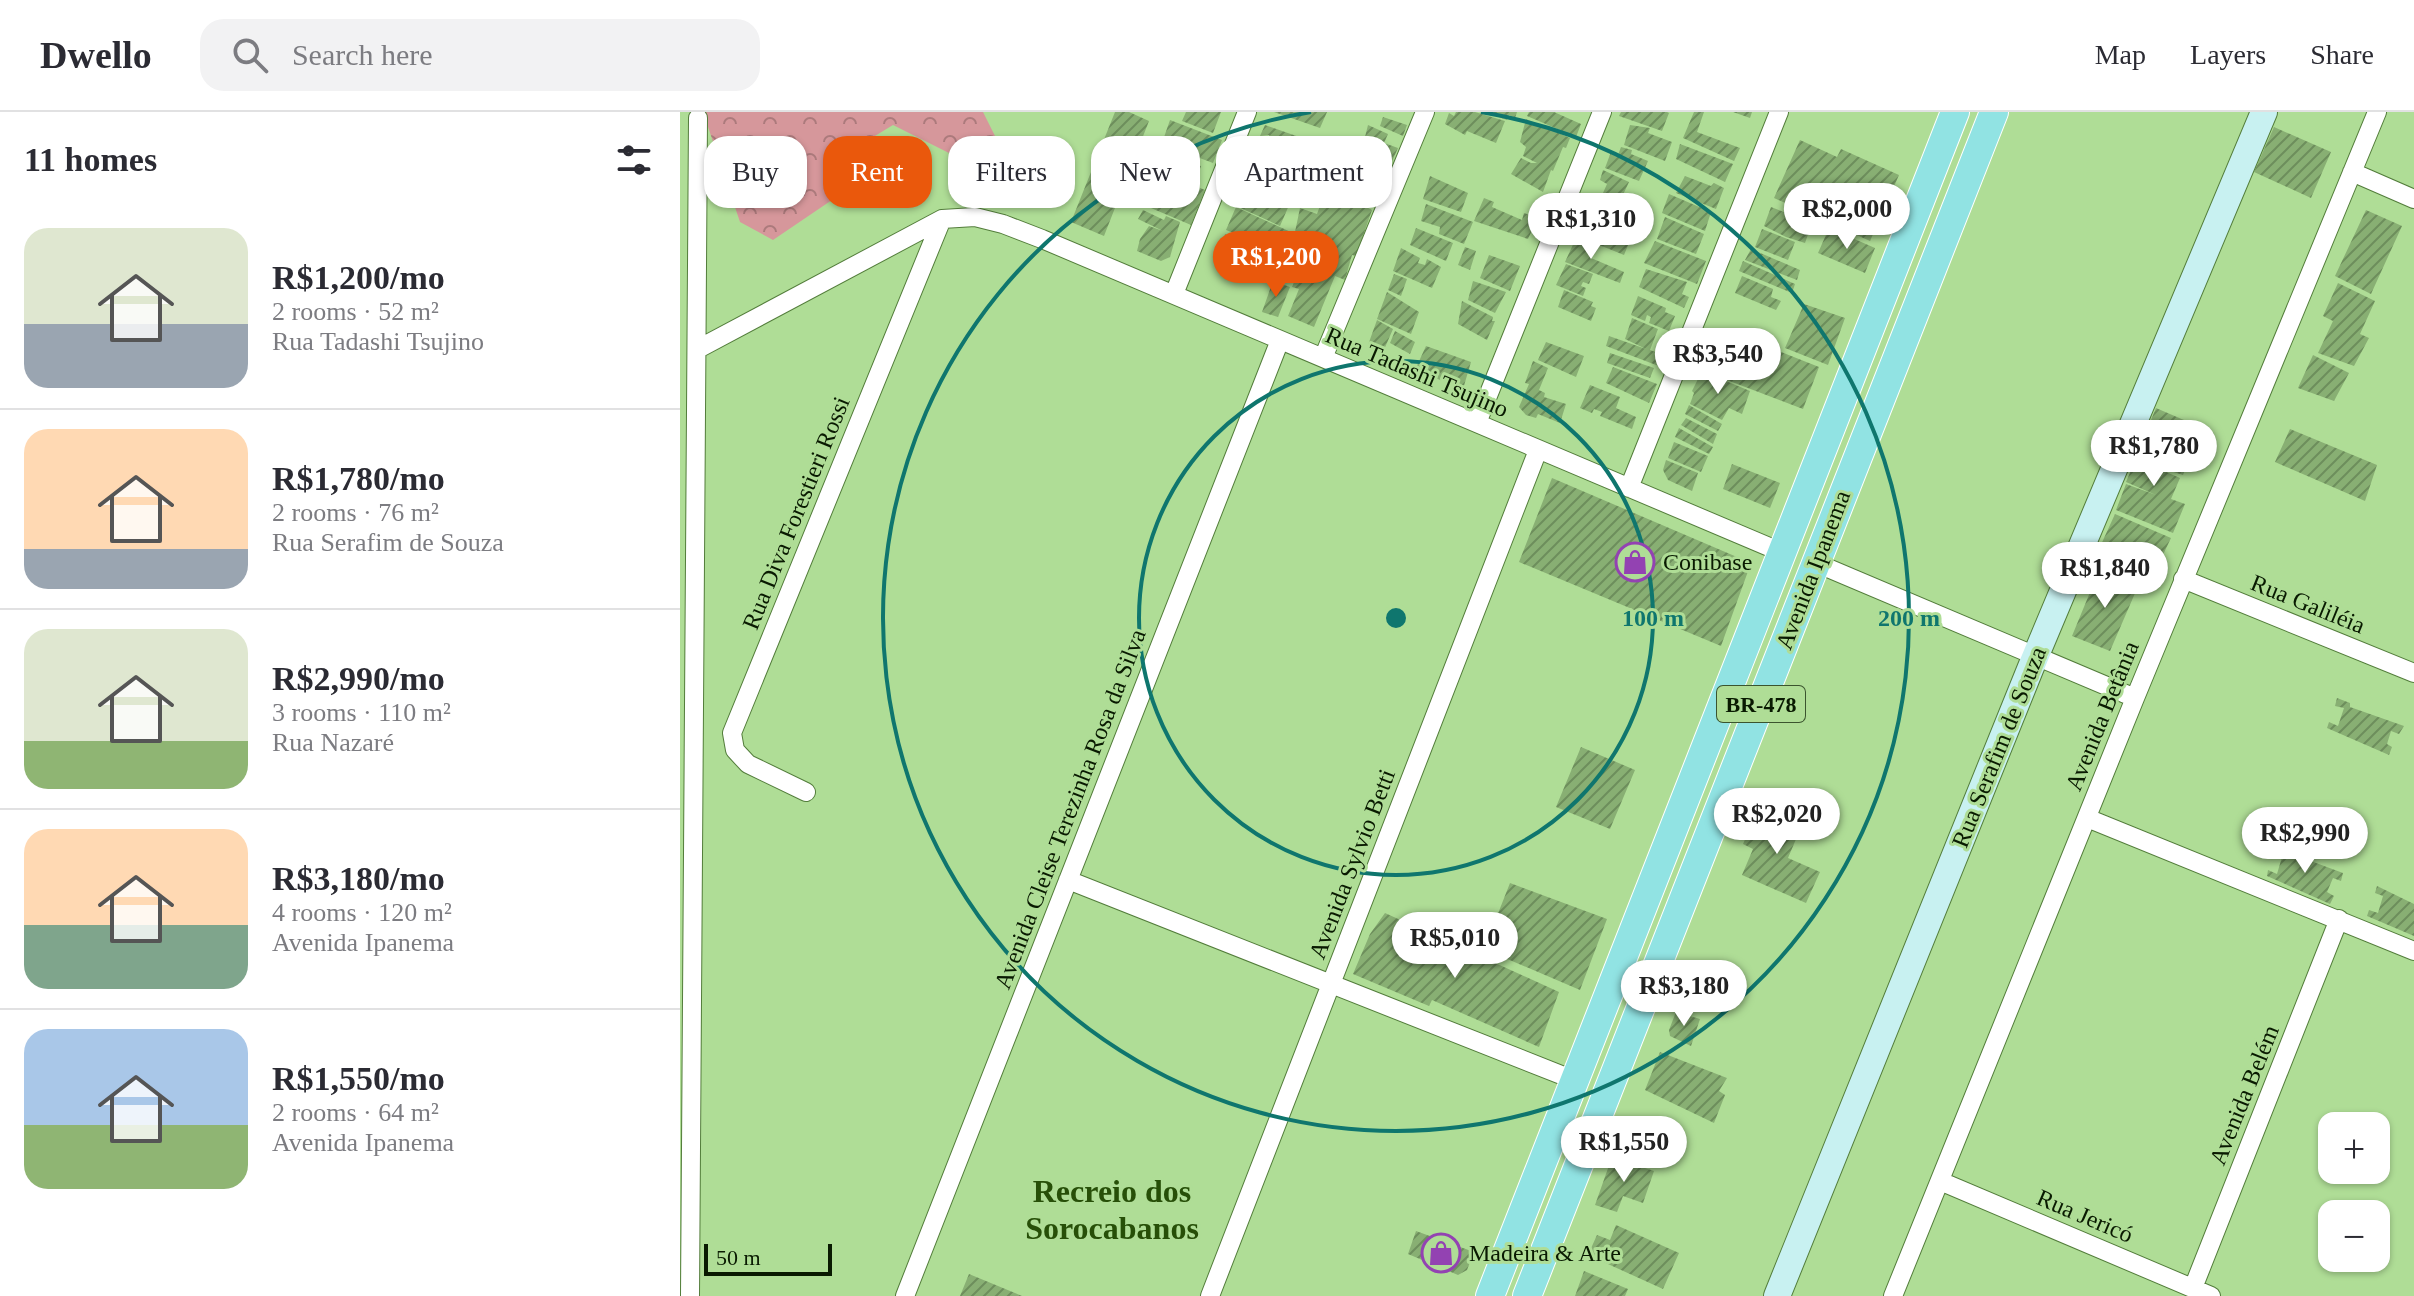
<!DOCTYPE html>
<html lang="en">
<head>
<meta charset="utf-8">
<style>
  :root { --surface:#fff; --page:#f2f2f3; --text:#2b2b33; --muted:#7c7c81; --line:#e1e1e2; --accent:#ea580c }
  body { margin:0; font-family:"Times New Roman",serif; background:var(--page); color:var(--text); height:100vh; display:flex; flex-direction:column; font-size:30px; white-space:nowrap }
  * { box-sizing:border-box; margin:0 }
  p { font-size:26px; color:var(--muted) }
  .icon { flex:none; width:44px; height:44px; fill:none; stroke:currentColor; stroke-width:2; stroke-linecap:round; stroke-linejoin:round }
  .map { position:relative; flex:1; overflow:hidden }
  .sheet { display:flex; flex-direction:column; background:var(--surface); width:680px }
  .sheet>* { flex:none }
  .guide { position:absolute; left:24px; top:24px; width:760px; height:72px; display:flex; gap:16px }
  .tools { position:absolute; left:1638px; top:1000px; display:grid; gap:16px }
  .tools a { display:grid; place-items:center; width:72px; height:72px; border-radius:16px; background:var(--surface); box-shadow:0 2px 6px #0004; font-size:40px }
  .scale { position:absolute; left:24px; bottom:20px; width:128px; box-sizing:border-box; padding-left:8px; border:4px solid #091a01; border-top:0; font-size:22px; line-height:28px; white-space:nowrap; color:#091a01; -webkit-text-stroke:6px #afdd96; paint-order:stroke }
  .price { position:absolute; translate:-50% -68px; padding:0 18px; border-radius:28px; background:#fff; color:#222; font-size:26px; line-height:52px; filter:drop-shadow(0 2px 4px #0008) }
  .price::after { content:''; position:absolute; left:50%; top:48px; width:24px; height:18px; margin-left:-12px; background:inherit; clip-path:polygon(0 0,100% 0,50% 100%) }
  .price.on { background:var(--accent); color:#fff }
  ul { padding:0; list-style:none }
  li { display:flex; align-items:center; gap:24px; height:200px; padding:0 24px }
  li+li { border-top:2px solid var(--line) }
  li span { display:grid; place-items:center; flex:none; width:224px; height:160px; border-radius:24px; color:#555 }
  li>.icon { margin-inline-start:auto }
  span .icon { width:96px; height:96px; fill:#fffc; stroke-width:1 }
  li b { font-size:34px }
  h2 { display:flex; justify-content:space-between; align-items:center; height:96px; padding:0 24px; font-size:34px }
  .chip { padding:0 28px; border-radius:24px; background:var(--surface); box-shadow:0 2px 6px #0004; font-size:28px; line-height:72px }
  .chip.on { background:var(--accent); color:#fff }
  header { display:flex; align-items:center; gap:48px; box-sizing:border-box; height:112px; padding:0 40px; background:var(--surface); border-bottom:2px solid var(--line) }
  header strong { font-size:38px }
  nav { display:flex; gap:44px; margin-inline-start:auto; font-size:28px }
  .search { width:560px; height:72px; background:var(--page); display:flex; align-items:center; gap:20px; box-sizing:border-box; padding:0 28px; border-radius:24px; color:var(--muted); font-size:30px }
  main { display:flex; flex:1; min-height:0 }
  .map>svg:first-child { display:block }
  .forest { fill:url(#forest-crowns) }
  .building { fill:url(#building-hatch) }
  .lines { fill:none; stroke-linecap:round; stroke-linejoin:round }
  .street-casing { stroke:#537d3b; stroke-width:20 }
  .secondary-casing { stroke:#537d3b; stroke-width:28 }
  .primary-casing { stroke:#fff; stroke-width:30 }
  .street { stroke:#fff; stroke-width:18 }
  .secondary { stroke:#c8f1f1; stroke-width:26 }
  .primary { stroke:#91e3e3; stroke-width:28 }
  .ring { fill:none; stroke:#0f766e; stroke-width:4 }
  .labels { text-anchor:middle; stroke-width:6; stroke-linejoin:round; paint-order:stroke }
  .shield { fill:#afdd96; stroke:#3b542e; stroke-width:2 }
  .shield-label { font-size:22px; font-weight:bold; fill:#091a01 }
  .street-label { font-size:24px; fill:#091a01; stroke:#afdd96 }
  .poi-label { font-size:24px; fill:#091a01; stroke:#afdd96; text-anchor:start }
  .district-label { font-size:32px; font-weight:bold; fill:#274f08; stroke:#afdd96 }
  .centre { fill:#0f766e; stroke:#afdd96; stroke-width:4 }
  .ring-label { font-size:24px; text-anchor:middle; font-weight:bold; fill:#0f766e; stroke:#afdd96; stroke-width:6; stroke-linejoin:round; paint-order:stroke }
</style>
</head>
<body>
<header>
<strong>Dwello</strong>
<div class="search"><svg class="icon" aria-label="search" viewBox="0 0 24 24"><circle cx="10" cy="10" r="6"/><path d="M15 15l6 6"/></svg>Search here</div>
<nav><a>Map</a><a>Layers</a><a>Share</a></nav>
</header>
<main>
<section class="sheet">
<h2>11 homes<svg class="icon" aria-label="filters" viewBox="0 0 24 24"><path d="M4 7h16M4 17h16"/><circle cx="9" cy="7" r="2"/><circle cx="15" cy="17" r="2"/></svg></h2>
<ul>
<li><span style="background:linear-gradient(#dfe7d0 60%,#9aa5b1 0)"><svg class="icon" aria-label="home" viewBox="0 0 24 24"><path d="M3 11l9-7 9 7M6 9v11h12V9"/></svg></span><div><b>R$1,200/mo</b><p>2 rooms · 52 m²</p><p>Rua Tadashi Tsujino</p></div></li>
<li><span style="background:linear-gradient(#ffd9b3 75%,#9aa5b1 0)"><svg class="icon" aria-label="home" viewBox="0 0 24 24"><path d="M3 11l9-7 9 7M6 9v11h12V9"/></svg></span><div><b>R$1,780/mo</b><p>2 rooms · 76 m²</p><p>Rua Serafim de Souza</p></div></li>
<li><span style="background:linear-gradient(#dfe7d0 70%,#8fb573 0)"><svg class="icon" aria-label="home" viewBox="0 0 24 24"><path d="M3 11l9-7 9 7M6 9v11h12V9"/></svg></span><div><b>R$2,990/mo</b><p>3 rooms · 110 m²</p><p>Rua Nazaré</p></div></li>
<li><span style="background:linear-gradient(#ffd9b3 60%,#7fa58c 0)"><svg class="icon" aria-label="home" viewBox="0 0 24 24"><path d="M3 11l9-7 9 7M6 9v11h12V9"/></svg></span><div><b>R$3,180/mo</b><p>4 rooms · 120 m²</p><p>Avenida Ipanema</p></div></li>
<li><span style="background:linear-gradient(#a9c7e8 60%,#8fb573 0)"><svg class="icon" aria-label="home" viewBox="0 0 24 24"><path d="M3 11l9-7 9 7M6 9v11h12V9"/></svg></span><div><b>R$1,550/mo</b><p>2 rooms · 64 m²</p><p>Avenida Ipanema</p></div></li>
</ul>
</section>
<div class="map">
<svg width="1734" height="1184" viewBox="0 0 1734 1184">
  <defs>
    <pattern id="forest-crowns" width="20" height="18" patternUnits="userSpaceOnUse" patternTransform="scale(2)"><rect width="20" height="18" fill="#d6979b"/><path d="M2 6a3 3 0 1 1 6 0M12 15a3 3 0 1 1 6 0" fill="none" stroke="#ac7a7c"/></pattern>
    <pattern id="building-hatch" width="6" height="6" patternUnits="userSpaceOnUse" patternTransform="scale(2)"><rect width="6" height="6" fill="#88af73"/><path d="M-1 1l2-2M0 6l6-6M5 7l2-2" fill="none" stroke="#6d8e5c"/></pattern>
  </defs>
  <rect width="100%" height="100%" fill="#afdd96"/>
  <!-- forest -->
  <path class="forest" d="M23 0H303L315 24 271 42 213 13 185 30 190 58 180 69 93 128 60 110Z"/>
  <!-- building -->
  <path class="building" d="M435 0H449L469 9 424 124 391 110Z
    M506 0H541L533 21 502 9Z
    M594 0H647L640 16Z
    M776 0H795L825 9 816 31 787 19 785 23 765 12 769 1 774 4Z
    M804 0H837L835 6 829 3 827 8Z
    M849 0H874L901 12 896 25 847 4Z
    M941 0H987L989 1 982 19 939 4Z
    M1014 0H1024L1017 20 1060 36 1054 49 1003 26Z
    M1053 0H1072L1070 6Z
    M703 5 727 13 723 24 700 14Z
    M846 7 890 26 886 36 883 35 873 59 871 58 863 80 831 62 841 46 851 51H857L843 44 846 35 840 30Z
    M490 8 542 28 533 51 517 45 515 52 521 54 515 71 476 54 479 46 469 40 473 29 482 31 480 36 505 44 507 41 482 31Z
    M585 13 642 33 639 43 592 28 589 23 580 24Z
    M688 13 708 22 704 31 718 36 708 58 703 55 698 70 702 72 694 95 654 78 661 59 678 68 680 62 661 54 669 38 686 45 688 39 682 37Z
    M950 13 970 16 968 21 992 30 985 49 944 33Z
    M1594 15 1651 40 1631 86 1574 60Z
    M1120 28 1157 45 1161 37 1219 63 1190 129 1094 86Z
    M590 31 618 40 612 63 572 50 576 37 586 42Z
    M1000 32 1053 52 1045 70 996 47Z
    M941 35 952 38 951 42 968 49 959 69 925 56 931 40 938 43Z
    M571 53 620 70 613 91 565 71Z
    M470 55 525 78 511 113 471 96 476 84 463 79Z
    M923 58 949 70 941 87 923 81 927 72 920 68Z
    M750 64 788 81 781 100 743 87Z
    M1005 64 1031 74 1034 71 1044 76 1036 97 996 81Z
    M565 72 610 91 600 114 556 94Z
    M645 80 679 96 681 92 692 98 676 144 672 143 665 168 655 164 634 215 608 204 619 177 612 175 619 158 636 167 640 158 621 151 628 131 647 140 650 134 615 120 620 96 637 102Z
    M989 82 1031 100 1025 119 982 101Z
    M923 85 942 90 932 111 917 105Z
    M804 86 814 90 812 95 842 108 844 101 865 108 861 118 853 116 848 127 794 109Z
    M746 92 793 110 784 132 759 122 760 115 741 109Z
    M556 95 613 121 605 141 546 118Z
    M1091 95 1132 111 1125 131 1106 125 1084 114Z
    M463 98 484 108 486 104 500 110 490 145 481 149 457 139 460 127 469 114 483 119 458 107Z
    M1686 98 1722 114 1691 182 1655 164Z
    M910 104 953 121 944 143 902 126Z
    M985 105 1024 122 1016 142 977 127Z
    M736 116 773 131 766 149 730 133Z
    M1149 116 1195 136 1185 161 1138 141Z
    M1082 117 1115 130 1108 148 1075 135Z
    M545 122 570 131 568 135 574 139 565 158 541 146Z
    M896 126 916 133 911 146 944 160 940 171 885 150Z
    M975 129 1026 149 1017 172 964 151Z
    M785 135 796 139 790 158 778 153Z
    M721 136 740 146 738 151 745 153 747 147 761 155 752 176 713 159Z
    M1071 137 1120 158 1117 168 1065 148Z
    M809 143 840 154 830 179 800 166Z
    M1063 149 1115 172 1112 181 1059 159Z
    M886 152 913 162 909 172 903 170 901 174 906 176 903 184 876 173Z
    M966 157 1007 170 1002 182 1009 185 1004 196 959 175Z
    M714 162 727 167 721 184 708 178Z
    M1062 164 1093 177 1091 185 1101 189 1096 198 1055 181Z
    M593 169 610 175 598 205 582 200Z
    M793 169 826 180 815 201 788 188Z
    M1658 171 1695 189 1680 222 1689 226 1674 254 1638 241 1653 209 1643 204Z
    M884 178 913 190 911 194 916 196 911 209 878 195Z
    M707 180 739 200 731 222 697 207Z
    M958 184 986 196 985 200 995 204 989 219 969 211 971 205 967 203 965 209 951 203Z
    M782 189 813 205 812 209H815L807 228 778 212Z
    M1124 192 1165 206 1148 253 1105 236Z
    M952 206 978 217 970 238 989 245 984 256 926 234 929 224 966 237 945 227Z
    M697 208 713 217 703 240 688 233Z
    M715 219 735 230 730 242 710 231Z
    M1056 222 1139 255 1123 297 1039 265Z
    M866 230 904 244 896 265 858 248Z
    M746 234 791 250 783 277 735 258Z
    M930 241 974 256 970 266 927 251Z
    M1633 243 1669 261 1654 289 1618 276Z
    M853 249 868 256 859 278 865 281 864 285 886 292 880 311 858 302 856 306 846 303 839 295 849 272 845 271Z
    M933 255 977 272 969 291 926 271Z
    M1022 259 1070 279 1062 302 1049 296 1042 308 1010 292 1014 281 1012 279Z
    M910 273 940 285 936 296 956 305 952 317 920 304 922 300 914 297 912 301 900 296Z
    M1009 293 1042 312 1038 319 1005 302Z
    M1476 296 1534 321 1525 344 1466 320Z
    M1006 306 1037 322 1033 332 1001 313Z
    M999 316 1033 335 1029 342 995 325Z
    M1610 317 1697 353 1685 389 1595 350Z
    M994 330 1028 344 1021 360 988 346Z
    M1463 330 1510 346 1503 363 1463 350 1500 366 1491 387 1505 392 1493 421 1436 398 1446 372 1476 383 1446 370Z
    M986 348 1018 361 1012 379 988 368 983 358Z
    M1052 352 1100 371 1090 396 1043 377Z
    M872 366 1071 451 1041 534 839 450Z
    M1435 402 1491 426 1470 470 1414 448Z
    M1420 456 1459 472 1430 539 1392 524Z
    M1657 586 1670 591V595L1724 614 1719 622 1711 619 1707 632 1712 635 1709 643 1647 616 1649 610 1658 614 1664 596 1655 594Z
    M901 635 955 658 930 717 876 695Z
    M1080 694 1122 713 1108 746 1140 760 1126 791 1062 763 1073 737 1063 732Z
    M1600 732 1611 740 1629 746 1628 748 1663 761 1661 769 1653 766 1647 780 1654 784 1650 792 1587 764 1588 758 1597 762 1602 745 1594 742Z
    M830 771 927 807 900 878 804 837Z
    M1697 774 1734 792V824L1687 804 1689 798 1698 801 1703 784 1695 781Z
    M705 801 879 880 859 935 752 888 749 894 673 862 690 822Z
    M996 900 1020 907 1011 934 990 924 989 918Z
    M980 940 1047 966 1039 979 1045 983 1034 1011 965 978Z
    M932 1045 974 1059 963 1091 943 1084 937 1100 915 1093Z
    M936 1113 999 1141 983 1177 908 1143 917 1123 930 1128Z
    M736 1119 794 1140 787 1158 778 1163 728 1142Z
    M904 1159 948 1177 945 1184H895Z
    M289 1162 342 1184H280Z"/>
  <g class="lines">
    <!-- street casing -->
    <g class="street-casing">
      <path id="street" d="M1672 60 1734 87
        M494 182 567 0
        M18 237 262 107 295 105 323 112 362 127 1101 440
        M643 246 745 0
        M797 311 922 0
        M949 376 1099 0
        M1136 451 1455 586
        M1503 467 1734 561
        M126 680 68 652 55 638 52 621 262 107
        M1407 706 1734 839
        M388 768 894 968
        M1260 1069 1531 1184
        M1513 1176 1659 807
        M10 1184 18 6
        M225 1184 600 228
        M530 1184 858 338
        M1213 1184 1455 586 1697 0"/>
    </g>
    <!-- secondary casing -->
    <g class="secondary-casing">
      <path id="secondary" d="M1097 1184 1351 555 1584 0"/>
    </g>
    <!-- primary casing -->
    <g class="primary-casing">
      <path id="primary" d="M810 1184 1275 0
        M847 1184 1314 0"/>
    </g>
    <!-- street -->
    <use href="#street" class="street"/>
    <!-- secondary -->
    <use href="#secondary" class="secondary"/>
    <!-- primary -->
    <use href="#primary" class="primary"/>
  </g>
  <!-- distance rings -->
  <g class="ring">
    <circle cx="716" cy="506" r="257"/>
    <path d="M801 0A513 513 0 1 1 631 0"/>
  </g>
  <!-- icons -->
  <defs>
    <g id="shop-ring" transform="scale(2)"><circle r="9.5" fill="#afdd96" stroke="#9342b2" stroke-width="1.5"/><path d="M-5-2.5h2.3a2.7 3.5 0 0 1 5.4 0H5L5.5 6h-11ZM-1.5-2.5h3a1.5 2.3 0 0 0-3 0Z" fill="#9342b2"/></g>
  </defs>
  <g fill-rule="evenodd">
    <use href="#shop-ring" x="955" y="450"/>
    <use href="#shop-ring" x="761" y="1141"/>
  </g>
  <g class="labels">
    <!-- shield labels -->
    <rect class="shield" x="1037" y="574" width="88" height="36" rx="6"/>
    <g class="shield-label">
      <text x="1081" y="600">BR-478</text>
    </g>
    <!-- street labels -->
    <g class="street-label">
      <text transform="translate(737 260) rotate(23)" y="8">Rua Tadashi Tsujino</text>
      <text transform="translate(116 401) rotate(-68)" y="8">Rua Diva Forestieri Rossi</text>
      <text transform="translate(1133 458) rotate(-69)" y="8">Avenida Ipanema</text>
      <text transform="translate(1628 492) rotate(22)" y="8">Rua Galiléia</text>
      <text transform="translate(1422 604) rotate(-68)" y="8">Avenida Betânia</text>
      <text transform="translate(1319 635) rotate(-68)" y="8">Rua Serafim de Souza</text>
      <text transform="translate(390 697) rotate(-69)" y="8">Avenida Cleise Terezinha Rosa da Silva</text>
      <text transform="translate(672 752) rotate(-69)" y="8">Avenida Sylvio Betti</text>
      <text transform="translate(1564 983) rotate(-68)" y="8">Avenida Belém</text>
      <text transform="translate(1405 1104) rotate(23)" y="8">Rua Jericó</text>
    </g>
    <!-- poi labels -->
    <g class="poi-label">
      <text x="983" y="458">Conibase</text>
      <text x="789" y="1149">Madeira &amp; Arte</text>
    </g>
    <!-- district labels -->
    <g class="district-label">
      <text x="432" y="1090">Recreio dos<tspan x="432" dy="37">Sorocabanos</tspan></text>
    </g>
  </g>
  <circle cx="716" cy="506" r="12" class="centre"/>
  <g class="ring-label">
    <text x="973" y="514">100 m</text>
    <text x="1229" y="514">200 m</text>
  </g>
</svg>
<div class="tools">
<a>+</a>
<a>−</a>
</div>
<div class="scale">50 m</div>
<b class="price" style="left:1167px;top:139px">R$2,000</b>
<b class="price" style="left:911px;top:149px">R$1,310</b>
<b class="price on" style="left:596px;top:187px">R$1,200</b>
<b class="price" style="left:1038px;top:284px">R$3,540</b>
<b class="price" style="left:1474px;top:376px">R$1,780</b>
<b class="price" style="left:1425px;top:498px">R$1,840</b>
<b class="price" style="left:1097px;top:744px">R$2,020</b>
<b class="price" style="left:1625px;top:763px">R$2,990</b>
<b class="price" style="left:775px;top:868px">R$5,010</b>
<b class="price" style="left:1004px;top:916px">R$3,180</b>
<b class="price" style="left:944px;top:1072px">R$1,550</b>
<div class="guide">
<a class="chip">Buy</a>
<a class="chip on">Rent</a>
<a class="chip">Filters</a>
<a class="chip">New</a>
<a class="chip">Apartment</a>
</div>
</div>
</main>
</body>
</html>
